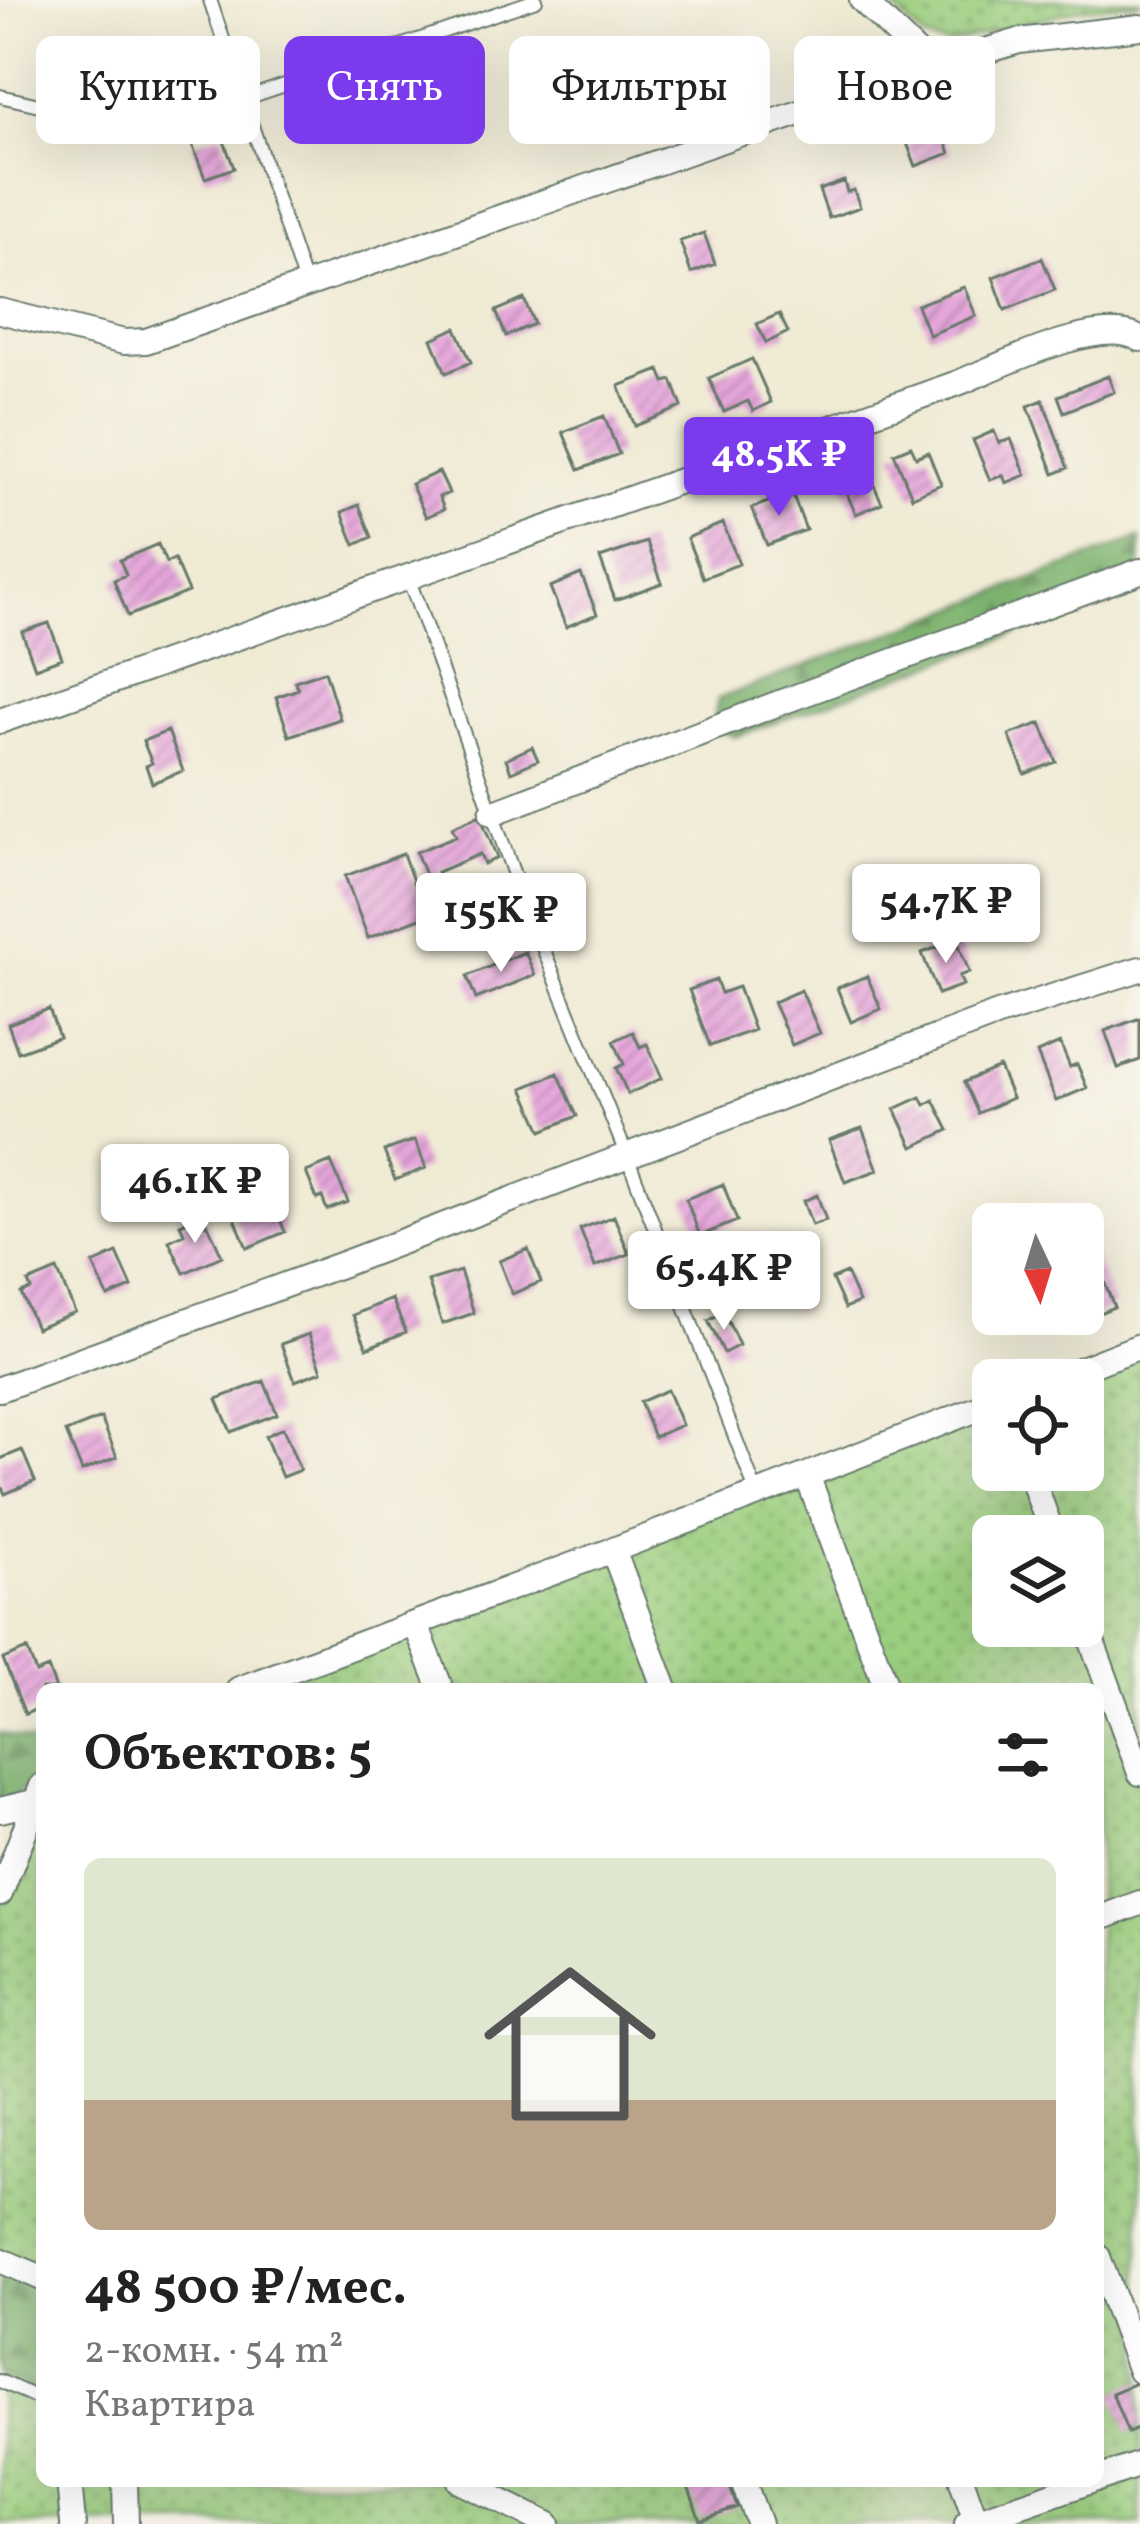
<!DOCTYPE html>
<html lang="ru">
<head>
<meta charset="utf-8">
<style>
  :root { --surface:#fff; --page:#f6f6f6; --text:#222; --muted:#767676; --accent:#7c3aed }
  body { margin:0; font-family:Vollkorn,serif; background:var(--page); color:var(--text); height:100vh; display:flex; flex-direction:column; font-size:45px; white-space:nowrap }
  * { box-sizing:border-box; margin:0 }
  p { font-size:39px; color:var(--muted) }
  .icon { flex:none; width:66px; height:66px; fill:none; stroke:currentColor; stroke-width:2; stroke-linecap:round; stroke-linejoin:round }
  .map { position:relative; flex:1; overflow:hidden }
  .side { position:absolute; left:36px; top:1683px; width:1068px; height:804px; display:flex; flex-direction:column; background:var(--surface); border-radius:18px; box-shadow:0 12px 48px #0002 }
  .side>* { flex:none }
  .guide { position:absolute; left:36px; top:36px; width:1068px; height:108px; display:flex; gap:24px }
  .needle { width:78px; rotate:176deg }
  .buttons { position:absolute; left:972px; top:1203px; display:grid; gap:24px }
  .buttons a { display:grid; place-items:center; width:132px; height:132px; border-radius:18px; background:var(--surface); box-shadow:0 12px 48px #0002; font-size:60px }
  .price { position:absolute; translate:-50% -102px; padding:0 27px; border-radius:12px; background:#fff; color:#222; font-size:39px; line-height:78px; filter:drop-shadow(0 3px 6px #0008) }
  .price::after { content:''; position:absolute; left:50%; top:72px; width:36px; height:27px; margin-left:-18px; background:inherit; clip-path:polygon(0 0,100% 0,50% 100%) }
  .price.active { background:var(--accent); color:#fff }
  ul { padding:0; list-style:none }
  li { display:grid; align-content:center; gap:24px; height:636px; padding:0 48px }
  li span { display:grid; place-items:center; height:372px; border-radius:18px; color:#555 }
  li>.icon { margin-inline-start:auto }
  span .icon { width:216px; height:216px; fill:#fffc; stroke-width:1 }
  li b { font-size:51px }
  h2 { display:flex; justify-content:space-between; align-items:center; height:144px; padding:0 48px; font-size:51px }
  .chip { padding:0 42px; border-radius:18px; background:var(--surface); box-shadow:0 12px 48px #0002; font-size:42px; line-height:108px }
  .chip.active { background:var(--accent); color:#fff }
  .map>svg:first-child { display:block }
  .grass { fill:url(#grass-dots); stroke:#5e865a; stroke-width:3; fill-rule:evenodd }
  .forest { fill:url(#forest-firs); stroke:#4e7851; stroke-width:3 }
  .building { fill:url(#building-hatch) }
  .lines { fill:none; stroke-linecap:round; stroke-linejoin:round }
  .lane-casing { stroke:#687a6c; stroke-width:16 }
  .street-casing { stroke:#687a6c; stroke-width:28 }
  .lane { stroke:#fff; stroke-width:12 }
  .street { stroke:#fff; stroke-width:24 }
</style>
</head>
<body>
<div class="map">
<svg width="1140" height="2524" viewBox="0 0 1140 2524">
  <defs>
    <pattern id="grass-dots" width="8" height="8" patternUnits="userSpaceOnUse" patternTransform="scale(3)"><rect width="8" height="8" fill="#9ccf80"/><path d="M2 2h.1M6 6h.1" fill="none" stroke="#7fa96a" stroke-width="1.8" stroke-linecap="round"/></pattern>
    <pattern id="forest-firs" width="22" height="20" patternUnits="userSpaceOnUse" patternTransform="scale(3)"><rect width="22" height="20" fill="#7db26e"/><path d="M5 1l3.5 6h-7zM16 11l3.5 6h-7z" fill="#66925b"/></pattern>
    <pattern id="building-hatch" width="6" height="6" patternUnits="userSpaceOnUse" patternTransform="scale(3)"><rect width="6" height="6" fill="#e6a6db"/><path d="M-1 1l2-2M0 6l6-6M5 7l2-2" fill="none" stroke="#ba88b2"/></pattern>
  </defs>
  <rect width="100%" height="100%" fill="#f7f3e8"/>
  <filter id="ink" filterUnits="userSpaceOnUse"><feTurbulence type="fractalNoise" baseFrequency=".00833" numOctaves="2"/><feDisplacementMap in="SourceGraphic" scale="24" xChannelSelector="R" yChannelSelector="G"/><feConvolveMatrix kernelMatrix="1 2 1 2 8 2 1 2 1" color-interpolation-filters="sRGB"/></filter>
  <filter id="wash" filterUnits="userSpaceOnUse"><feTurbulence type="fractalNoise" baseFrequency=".004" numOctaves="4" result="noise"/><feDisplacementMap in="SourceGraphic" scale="48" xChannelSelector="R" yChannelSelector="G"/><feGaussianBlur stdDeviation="2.7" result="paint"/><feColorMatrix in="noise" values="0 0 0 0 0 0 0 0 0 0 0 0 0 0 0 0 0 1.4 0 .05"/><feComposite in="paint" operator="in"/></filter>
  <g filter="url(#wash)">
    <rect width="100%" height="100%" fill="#f0ebd5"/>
    <!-- grass -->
    <path class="grass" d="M886 0H1140V2L1077 9 948 45 924 39Z
      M1140 1346V2524H0V1894L42 1786V2481H1098V1689H239L993 1403V1470H1083V1380ZM993 1536H1083V1626H993Z"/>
    <!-- forest -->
    <path class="forest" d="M1140 538V588L735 737 723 732 715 715 718 699Z
      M0 1733 42 1745C42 1774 28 1793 0 1802Z
      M0 2270 42 2290V2392L0 2373Z"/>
    <g id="blocks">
      <!-- building -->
      <path class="building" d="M941 129 950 153 916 166 907 143Z
        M221 133 234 168 205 178 192 144Z
        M844 181 847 192 854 190 860 207 829 218 819 190Z
        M704 233 715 264 691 273 680 241Z
        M1042 258 1055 290 1005 310 993 277Z
        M964 287 976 316 929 335 917 305Z
        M524 299 534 324 506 336 496 311Z
        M779 314 788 332 766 343 757 324Z
        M456 328 471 362 446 373 432 339Z
        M752 359 771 402 753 411 748 401 724 412 709 378Z
        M660 370 665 382 672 380 682 407 635 426 619 386Z
        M1108 376 1114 392 1064 412 1058 396Z
        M1043 400 1068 468 1054 474 1028 406Z
        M604 416 619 454 579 470 563 432Z
        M994 431 999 443 1011 439 1026 475 1006 483 1003 475 990 480 973 440Z
        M911 446 916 457 928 452 941 484 912 497 894 453Z
        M864 463 882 503 856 514 838 474Z
        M439 472 449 493 439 497 444 509 426 517 411 484Z
        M792 493 806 530 767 545 752 508Z
        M359 505 372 537 355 545 342 512Z
        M723 523 739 564 703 578 687 538Z
        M647 542 662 583 615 600 600 558Z
        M158 544 166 563 174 559 188 592 128 616 114 580 126 575 120 560Z
        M581 574 597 614 566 627 550 587Z
        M49 623 62 658 35 668 22 632Z
        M325 671 340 719 289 736 276 697 298 689 295 681Z
        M1041 723 1056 762 1025 774 1009 735Z
        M168 731 183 771 152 783 146 766 152 763 143 741Z
        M532 747 538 760 511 772 506 759Z
        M480 815 497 858 484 864 480 854 437 872 449 902 437 906 416 852 456 836 452 827Z
        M403 854 426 916 368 938 345 876Z
        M957 940 969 972 959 976 963 985 938 994 922 953Z
        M525 952 535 975 476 999 467 976Z
        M867 976 881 1009 851 1022 837 988Z
        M716 980 721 993 738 987 754 1030 710 1046 689 990Z
        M801 990 820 1033 792 1045 773 1002Z
        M49 1009 59 1037 18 1052 8 1024Z
        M1140 1018V1060L1118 1068 1105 1031Z
        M633 1032 640 1047 647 1044 662 1078 628 1094 616 1068 624 1064 614 1041Z
        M1060 1043 1070 1067 1077 1064 1087 1088 1056 1101 1037 1053Z
        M999 1067 1012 1098 978 1113 964 1082Z
        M558 1073 577 1116 542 1131 523 1088Z
        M921 1097 925 1105 934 1100 949 1130 913 1147 895 1109Z
        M862 1128 878 1170 845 1182 829 1140Z
        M415 1140 426 1168 395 1180 384 1151Z
        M331 1162 348 1202 327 1210 322 1197 317 1199 306 1172Z
        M723 1184 737 1221 700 1236 686 1199Z
        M817 1195 826 1220 812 1225 803 1201Z
        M272 1199 285 1232 247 1248 234 1216Z
        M614 1216 629 1254 595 1267 580 1229Z
        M194 1218 198 1227 207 1223 222 1256 184 1273 169 1241 184 1234 180 1224Z
        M528 1249 541 1282 512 1294 499 1261Z
        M1093 1252 1114 1307 1087 1318 1083 1306V1256Z
        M117 1253 132 1287 108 1297 93 1264Z
        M57 1270 75 1312 36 1328 21 1293 31 1289 28 1282Z
        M460 1271 474 1313 442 1324 428 1281Z
        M846 1273 859 1302 845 1308 832 1279Z
        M392 1299 406 1332 367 1348 353 1315Z
        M724 1313 739 1345 724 1353 708 1321Z
        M309 1334 322 1371 295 1381 281 1344Z
        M264 1381 277 1414 231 1432 217 1399Z
        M667 1390 682 1425 654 1437 640 1402Z
        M101 1418 117 1457 82 1471 66 1432Z
        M283 1428 300 1470 282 1477 265 1436Z
        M22 1450 35 1481 5 1494 0 1483V1459Z
        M27 1649 36 1673 48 1668 56 1689H42V1707L25 1714 3 1659Z
        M1138 2382 1140 2428 1128 2433 1112 2393Z
        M686 2481H728L737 2507 700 2520Z"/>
    </g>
  </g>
  <g filter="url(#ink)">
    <use href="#blocks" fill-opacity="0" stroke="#687a6c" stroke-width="3"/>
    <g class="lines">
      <!-- lane casing -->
      <g class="lane-casing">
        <path id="lane" d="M210 0 305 284
          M0 96 135 127 158 128 536 0
          M408 577 518 886 627 1156 757 1494
          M0 2381 42 2400"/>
      </g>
      <!-- street casing -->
      <g class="street-casing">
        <path id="street" d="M862 0 931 67
          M0 311 124 342 146 341 931 67 1019 41 1140 27
          M0 721 958 383C1000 366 1100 315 1140 339
          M492 813 779 703 1140 571
          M1053 1380 1140 1346
          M0 1389 348 1262 998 1014 1140 969
          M1029 1470 1053 1536
          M807 1475 887 1689
          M613 1550 665 1689
          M1083 1617 1140 1773
          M416 1625 441 1689
          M239 1689 613 1550 993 1403
          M0 1810 34 1802
          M0 1894 42 1786
          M1098 1919 1140 1903
          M1098 2257 1140 2371
          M0 2260 42 2278
          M1098 2479 1140 2464
          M69 2481 73 2524
          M125 2481 126 2524
          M460 2481 547 2524
          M743 2481 759 2524
          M962 2481 976 2521
          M967 2524 1091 2481"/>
      </g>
      <!-- lane -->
      <use href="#lane" class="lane"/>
      <!-- street -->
      <use href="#street" class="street"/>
    </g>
  </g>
</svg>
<div class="buttons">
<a><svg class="needle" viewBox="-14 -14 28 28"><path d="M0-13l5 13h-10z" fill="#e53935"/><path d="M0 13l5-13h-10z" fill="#767676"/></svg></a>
<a><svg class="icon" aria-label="locate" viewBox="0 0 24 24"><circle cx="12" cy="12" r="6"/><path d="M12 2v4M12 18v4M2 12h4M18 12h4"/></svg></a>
<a><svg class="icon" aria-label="layers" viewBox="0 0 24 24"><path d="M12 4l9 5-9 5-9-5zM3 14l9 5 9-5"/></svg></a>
</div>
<b class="price active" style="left:779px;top:519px">48.5K ₽</b>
<b class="price" style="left:946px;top:966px">54.7K ₽</b>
<b class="price" style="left:501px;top:975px">155K ₽</b>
<b class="price" style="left:195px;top:1246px">46.1K ₽</b>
<b class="price" style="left:724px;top:1333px">65.4K ₽</b>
<div class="guide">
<a class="chip">Купить</a>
<a class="chip active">Снять</a>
<a class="chip">Фильтры</a>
<a class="chip">Новое</a>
</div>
<section class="side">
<h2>Объектов: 5<svg class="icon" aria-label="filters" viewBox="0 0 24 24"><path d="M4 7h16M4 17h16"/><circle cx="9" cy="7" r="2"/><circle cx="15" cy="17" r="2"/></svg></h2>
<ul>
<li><span style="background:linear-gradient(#dfe7d0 65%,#b9a48a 0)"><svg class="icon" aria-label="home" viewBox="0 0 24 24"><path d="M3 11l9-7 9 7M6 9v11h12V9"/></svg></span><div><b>48 500 ₽/мес.</b><p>2-комн. · 54 m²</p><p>Квартира</p></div></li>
</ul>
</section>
</div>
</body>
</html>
